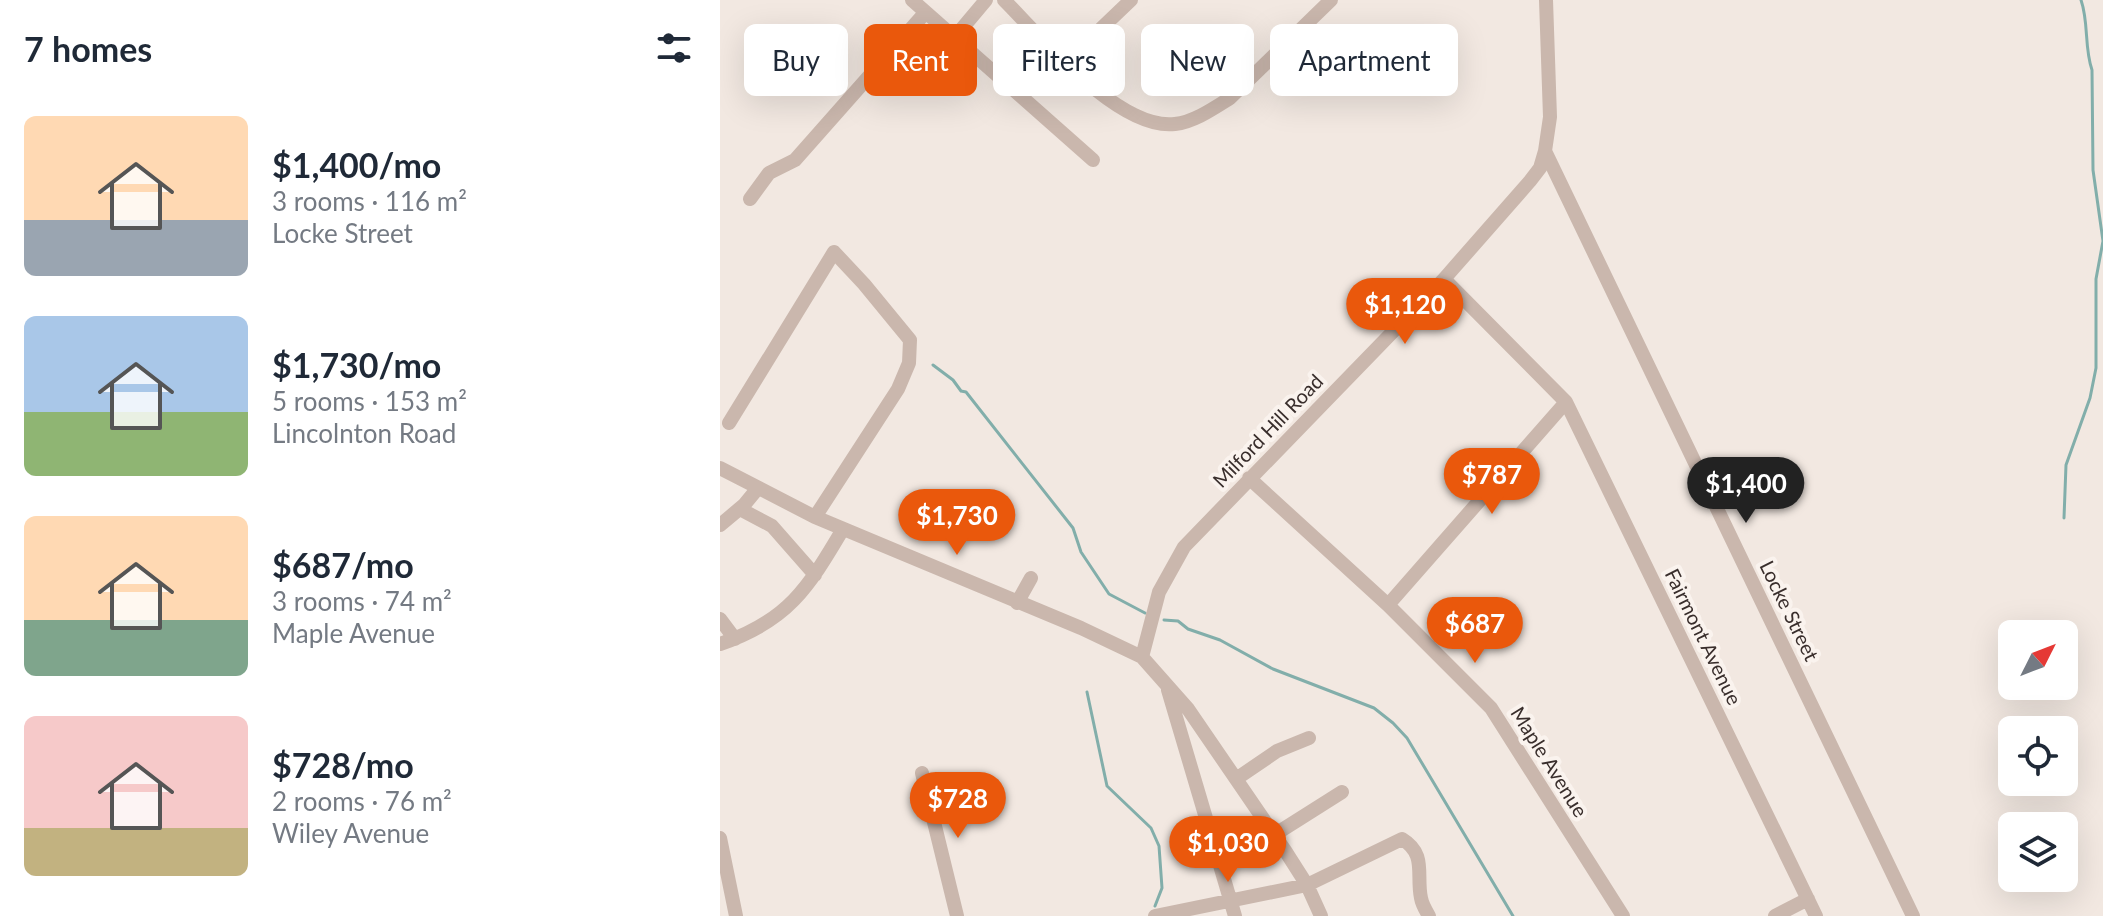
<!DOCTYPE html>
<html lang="en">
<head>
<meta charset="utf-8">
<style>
  :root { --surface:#fff; --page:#f2f2f3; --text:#1f2937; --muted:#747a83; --accent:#ea580c }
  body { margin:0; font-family:Lato,sans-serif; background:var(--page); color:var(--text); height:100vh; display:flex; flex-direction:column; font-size:30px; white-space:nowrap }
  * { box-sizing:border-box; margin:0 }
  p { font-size:26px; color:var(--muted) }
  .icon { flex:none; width:44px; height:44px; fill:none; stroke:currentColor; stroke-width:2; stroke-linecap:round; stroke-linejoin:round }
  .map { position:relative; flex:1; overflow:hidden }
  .side { display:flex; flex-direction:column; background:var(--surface); width:720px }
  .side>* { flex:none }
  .guide { position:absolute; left:24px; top:24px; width:760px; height:72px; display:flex; gap:16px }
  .needle { width:52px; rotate:48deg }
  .controls { position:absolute; left:1278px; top:620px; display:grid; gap:16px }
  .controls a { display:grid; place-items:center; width:80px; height:80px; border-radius:12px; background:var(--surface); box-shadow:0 8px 32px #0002; font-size:40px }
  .price { position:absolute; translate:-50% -68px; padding:0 18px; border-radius:28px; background:var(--accent); color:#fff; font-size:26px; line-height:52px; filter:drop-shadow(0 2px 4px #0008) }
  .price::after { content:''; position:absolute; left:50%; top:48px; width:24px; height:18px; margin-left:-12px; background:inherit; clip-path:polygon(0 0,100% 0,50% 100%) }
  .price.selected { background:#222; color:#fff }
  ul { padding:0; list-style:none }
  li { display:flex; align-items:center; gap:24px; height:200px; padding:0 24px }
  li span { display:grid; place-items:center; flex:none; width:224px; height:160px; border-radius:12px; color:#555 }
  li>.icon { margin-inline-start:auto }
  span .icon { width:96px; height:96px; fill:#fffc; stroke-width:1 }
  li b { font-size:34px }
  h2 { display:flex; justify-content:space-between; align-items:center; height:96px; padding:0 24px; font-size:34px }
  .pill { padding:0 28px; border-radius:12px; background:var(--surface); box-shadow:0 8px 32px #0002; font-size:28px; line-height:72px }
  .pill.selected { background:var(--accent); color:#fff }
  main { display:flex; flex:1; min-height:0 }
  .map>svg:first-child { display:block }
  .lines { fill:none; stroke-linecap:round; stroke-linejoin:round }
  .stream { stroke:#82aeaa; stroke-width:3 }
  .minor { stroke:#cab7ad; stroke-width:14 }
  .labels { text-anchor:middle; stroke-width:8; stroke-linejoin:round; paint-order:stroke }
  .street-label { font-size:20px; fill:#392e2c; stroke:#faf3ee }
</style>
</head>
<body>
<main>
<section class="side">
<h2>7 homes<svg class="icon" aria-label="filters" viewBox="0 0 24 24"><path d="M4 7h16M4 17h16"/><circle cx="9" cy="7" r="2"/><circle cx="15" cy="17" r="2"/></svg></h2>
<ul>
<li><span style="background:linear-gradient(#ffd9b3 65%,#9aa5b1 0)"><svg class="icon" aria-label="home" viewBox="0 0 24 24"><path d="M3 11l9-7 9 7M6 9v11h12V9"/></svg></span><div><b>$1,400/mo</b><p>3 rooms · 116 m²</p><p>Locke Street</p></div></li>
<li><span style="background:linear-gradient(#a9c7e8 60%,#8fb573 0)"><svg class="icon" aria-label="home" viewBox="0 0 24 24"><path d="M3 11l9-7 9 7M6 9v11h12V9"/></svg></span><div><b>$1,730/mo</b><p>5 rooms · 153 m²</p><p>Lincolnton Road</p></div></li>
<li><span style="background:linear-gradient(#ffd9b3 65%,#7fa58c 0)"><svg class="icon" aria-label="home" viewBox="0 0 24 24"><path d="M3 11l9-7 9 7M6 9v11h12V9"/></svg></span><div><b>$687/mo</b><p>3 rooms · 74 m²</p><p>Maple Avenue</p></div></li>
<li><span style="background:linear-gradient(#f6c9c9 70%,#c2b280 0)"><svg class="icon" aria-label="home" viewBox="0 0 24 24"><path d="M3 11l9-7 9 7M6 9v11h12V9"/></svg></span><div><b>$728/mo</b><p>2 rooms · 76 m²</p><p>Wiley Avenue</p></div></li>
</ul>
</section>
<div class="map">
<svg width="1383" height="916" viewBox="0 0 1383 916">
  <rect width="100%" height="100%" fill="#f2e8e1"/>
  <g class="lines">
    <!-- stream -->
    <path class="stream" d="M1361 0C1369 23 1364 47 1372 70L1373 170 1383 241
      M213 365 233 380 241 391 246 392 353 528 361 552 389 594 425 613
      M1344 518 1346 465 1370 398 1376 368V279L1383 241
      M444 620 458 621 468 629 500 640 553 669 654 708 673 723 687 738 793 916
      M367 692 387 786 431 828 439 846 442 888 435 906"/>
    <!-- minor -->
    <path class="minor" d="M192 0 373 160
      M284 0C321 37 399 131 455 124 474 122 494 108 510 98L611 0
      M234 38 266 0
      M346 62 411 0
      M825 151 1193 916
      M30 199 49 173 75 160 205 13
      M724 279 846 402 1096 916
      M9 423 114 252 144 284 190 340 189 363 178 389 95 517
      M0 468 95 517 361 628 422 657 468 709 566 852 587 885 601 916
      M529 478 668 605 771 708 903 916
      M20 509 52 526 95 575
      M0 525 24 505 38 488
      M297 603 311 578
      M668 605 846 402
      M0 619 15 639
      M0 644C68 621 88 588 123 529
      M422 657 439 592 464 547 724 279 810 181 820 168 825 151 830 117 826 0
      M448 690 515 916
      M202 773 237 916
      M516 779 557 751 589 738
      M554 835 622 792
      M0 838 16 916
      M435 916 587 885 682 839C707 854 696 875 701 898 702 904 706 911 709 916
      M1055 916 1088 899"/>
  </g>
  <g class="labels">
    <!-- street labels -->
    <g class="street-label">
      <text transform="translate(548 431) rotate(-46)" y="7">Milford Hill Road</text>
      <text transform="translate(1069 611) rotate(64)" y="7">Locke Street</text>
      <text transform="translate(983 637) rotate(64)" y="7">Fairmont Avenue</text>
      <text transform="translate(829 762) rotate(58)" y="7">Maple Avenue</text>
    </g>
  </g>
</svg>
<div class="controls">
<a><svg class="needle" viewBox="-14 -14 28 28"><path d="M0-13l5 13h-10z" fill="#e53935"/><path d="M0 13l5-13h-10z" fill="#747a83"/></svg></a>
<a><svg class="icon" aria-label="locate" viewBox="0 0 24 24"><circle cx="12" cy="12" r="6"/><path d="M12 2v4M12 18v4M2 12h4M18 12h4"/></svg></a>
<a><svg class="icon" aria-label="layers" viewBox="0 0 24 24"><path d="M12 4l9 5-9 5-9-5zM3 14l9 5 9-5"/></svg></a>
</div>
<b class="price" style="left:685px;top:346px">$1,120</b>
<b class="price" style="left:772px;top:516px">$787</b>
<b class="price selected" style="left:1026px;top:525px">$1,400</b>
<b class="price" style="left:237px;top:557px">$1,730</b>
<b class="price" style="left:755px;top:665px">$687</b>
<b class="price" style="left:238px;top:840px">$728</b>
<b class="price" style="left:508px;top:884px">$1,030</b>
<div class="guide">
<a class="pill">Buy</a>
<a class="pill selected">Rent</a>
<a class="pill">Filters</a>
<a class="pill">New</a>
<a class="pill">Apartment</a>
</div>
</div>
</main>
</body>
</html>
